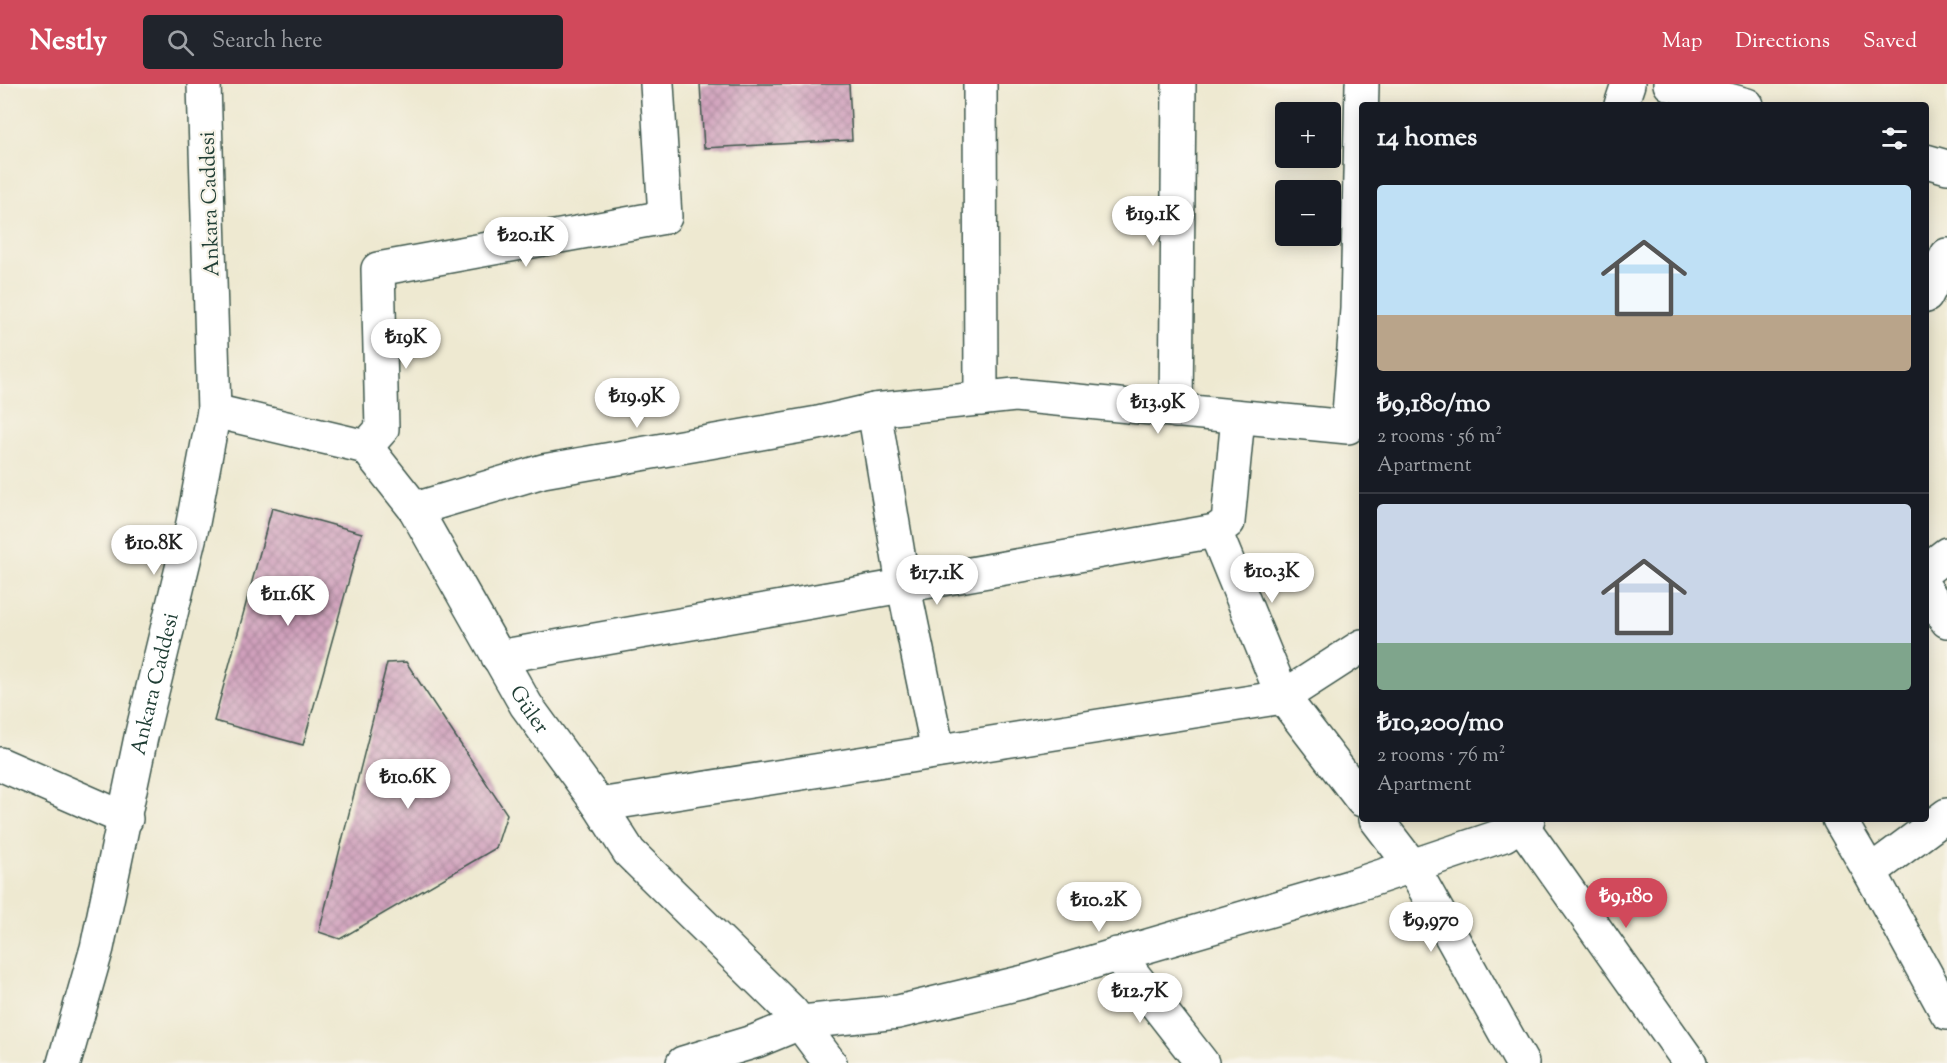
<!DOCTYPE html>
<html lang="en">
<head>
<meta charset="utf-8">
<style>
  :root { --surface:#171b24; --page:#20242c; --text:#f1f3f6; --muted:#9ea1a6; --line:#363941; --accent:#d1495b }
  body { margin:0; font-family:"Sorts Mill Goudy",serif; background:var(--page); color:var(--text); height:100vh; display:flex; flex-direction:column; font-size:22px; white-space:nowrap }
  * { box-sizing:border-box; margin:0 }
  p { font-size:20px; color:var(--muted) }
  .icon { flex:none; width:33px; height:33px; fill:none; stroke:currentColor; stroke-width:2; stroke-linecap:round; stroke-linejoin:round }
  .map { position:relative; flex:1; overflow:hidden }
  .sheet { position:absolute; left:1359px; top:18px; width:570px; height:720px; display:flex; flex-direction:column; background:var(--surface); border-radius:6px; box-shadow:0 3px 15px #0003 }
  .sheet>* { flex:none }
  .buttons { position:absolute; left:1275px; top:18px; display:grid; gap:12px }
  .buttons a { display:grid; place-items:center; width:66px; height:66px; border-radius:6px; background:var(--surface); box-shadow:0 3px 15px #0003; font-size:30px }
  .price { position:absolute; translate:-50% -51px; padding:0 14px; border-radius:21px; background:#fff; color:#222; font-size:20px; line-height:39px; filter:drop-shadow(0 2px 3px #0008) }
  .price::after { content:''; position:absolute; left:50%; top:36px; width:18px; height:14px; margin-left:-9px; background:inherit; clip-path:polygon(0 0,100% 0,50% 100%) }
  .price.current { background:var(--accent); color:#fff }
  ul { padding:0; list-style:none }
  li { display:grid; align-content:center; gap:12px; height:318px; padding:0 18px }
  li+li { border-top:2px solid var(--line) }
  li span { display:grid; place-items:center; height:186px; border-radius:6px; color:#555 }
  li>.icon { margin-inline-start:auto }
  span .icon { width:108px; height:108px; fill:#fffc; stroke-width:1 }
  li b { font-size:26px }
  h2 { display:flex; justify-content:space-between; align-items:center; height:72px; padding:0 18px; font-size:26px }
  header { display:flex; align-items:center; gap:36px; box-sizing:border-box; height:84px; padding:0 30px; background:var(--accent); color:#fff }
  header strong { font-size:28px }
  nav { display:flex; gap:33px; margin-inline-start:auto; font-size:21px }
  .search { width:420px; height:54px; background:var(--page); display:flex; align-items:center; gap:15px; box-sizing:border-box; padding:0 21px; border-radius:6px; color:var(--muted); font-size:22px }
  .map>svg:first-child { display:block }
  .building { fill:url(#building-cross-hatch) }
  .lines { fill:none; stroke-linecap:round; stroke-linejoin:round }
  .minor-casing { stroke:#3e574c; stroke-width:36 }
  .minor { stroke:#fff; stroke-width:33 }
  .labels { text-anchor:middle; stroke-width:4.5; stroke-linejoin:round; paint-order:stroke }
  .street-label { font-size:21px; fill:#1f3d34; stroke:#f7f3e8 }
</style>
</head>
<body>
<header>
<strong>Nestly</strong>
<div class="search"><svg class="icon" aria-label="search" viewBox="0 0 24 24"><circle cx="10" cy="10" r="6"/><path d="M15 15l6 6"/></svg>Search here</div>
<nav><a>Map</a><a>Directions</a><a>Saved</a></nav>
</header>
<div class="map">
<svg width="1947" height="979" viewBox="0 0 1947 979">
  <defs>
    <pattern id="building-cross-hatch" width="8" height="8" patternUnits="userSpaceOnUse" patternTransform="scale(1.5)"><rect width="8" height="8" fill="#d0a0bc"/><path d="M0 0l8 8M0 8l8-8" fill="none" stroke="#a8849a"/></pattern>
  </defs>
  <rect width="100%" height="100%" fill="#f7f3e8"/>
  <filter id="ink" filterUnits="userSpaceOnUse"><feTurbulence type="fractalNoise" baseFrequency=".0167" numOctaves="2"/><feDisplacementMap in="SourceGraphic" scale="12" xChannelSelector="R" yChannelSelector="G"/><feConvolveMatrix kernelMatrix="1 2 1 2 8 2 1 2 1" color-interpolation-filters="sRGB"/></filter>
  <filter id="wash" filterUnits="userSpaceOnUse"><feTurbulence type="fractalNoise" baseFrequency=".008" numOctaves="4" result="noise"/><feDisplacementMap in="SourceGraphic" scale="24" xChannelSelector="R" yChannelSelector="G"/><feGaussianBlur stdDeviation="1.35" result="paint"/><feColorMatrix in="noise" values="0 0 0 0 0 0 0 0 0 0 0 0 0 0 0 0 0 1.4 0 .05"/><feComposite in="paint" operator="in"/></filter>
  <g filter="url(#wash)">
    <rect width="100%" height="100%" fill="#eee9d1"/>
    <g id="blocks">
      <!-- building -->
      <path class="building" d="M700 0H849L852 56 704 64Z
        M272 424 362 449 303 661 214 637Z
        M406 578 507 730 496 764 340 855 319 848 387 579Z"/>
    </g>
  </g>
  <g filter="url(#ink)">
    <use href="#blocks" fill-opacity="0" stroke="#3e574c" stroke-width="1.5"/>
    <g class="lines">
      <!-- minor casing -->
      <g class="minor-casing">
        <g id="minor">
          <path d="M980 0 981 315"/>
          <path d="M1670 0 1747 21"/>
          <path d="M1621 21 1628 0"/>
          <path d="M1926 77 1947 83"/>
          <path d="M1926 212 1947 171"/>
          <path id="s1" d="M214 327 366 363 415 425 526 621 599 721 629 768 791 927 830 979"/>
          <path d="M1176 327 1179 0"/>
          <path d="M366 363 382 345 378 185 665 133 657 0"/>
          <path d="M415 425 543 387 818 339 874 326"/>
          <path d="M1215 447 1283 613 1362 716"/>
          <path d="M1926 486 1947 470"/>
          <path d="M1926 506 1947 537"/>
          <path d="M498 573 1215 447 1228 438 1238 333"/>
          <path d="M938 667 902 494 874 326 1015 311 1348 343 1357 225 1362 0"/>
          <path d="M0 680 126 735"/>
          <path d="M599 721 1283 613 1362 562"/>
          <path d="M1947 731 1870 788 1947 929"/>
          <path d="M1376 735 1412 782 1522 979"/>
          <path d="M1839 735 1870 788"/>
          <path d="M1521 740 1690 979"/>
          <path d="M1117 870 1202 979"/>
          <path id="s2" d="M64 979 97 864 141 653 193 439 214 327 204 0"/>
          <path d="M683 979 756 957 802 938 898 928 1028 897 1349 803 1504 751 1528 735"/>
        </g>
      </g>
      <!-- minor -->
      <use href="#minor" class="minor"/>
    </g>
  </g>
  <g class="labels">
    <!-- street labels -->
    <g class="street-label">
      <text transform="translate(209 120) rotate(-92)" y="7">Ankara Caddesi</text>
      <text dy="7" stroke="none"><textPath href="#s2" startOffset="390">Ankara Caddesi</textPath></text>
      <text dy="7" stroke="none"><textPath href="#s1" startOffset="466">Güler</textPath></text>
    </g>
  </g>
</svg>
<div class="buttons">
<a>+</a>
<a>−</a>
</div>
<b class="price" style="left:1153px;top:163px">₺19.1K</b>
<b class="price" style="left:526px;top:184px">₺20.1K</b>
<b class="price" style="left:406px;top:286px">₺19K</b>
<b class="price" style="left:637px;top:345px">₺19.9K</b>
<b class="price" style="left:1158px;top:351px">₺13.9K</b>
<b class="price" style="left:154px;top:492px">₺10.8K</b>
<b class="price" style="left:1272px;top:520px">₺10.3K</b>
<b class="price" style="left:937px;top:522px">₺17.1K</b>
<b class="price" style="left:288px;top:543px">₺11.6K</b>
<b class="price" style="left:408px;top:726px">₺10.6K</b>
<b class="price current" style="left:1626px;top:845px">₺9,180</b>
<b class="price" style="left:1099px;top:849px">₺10.2K</b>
<b class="price" style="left:1431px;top:869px">₺9,970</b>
<b class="price" style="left:1140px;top:940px">₺12.7K</b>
<section class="sheet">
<h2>14 homes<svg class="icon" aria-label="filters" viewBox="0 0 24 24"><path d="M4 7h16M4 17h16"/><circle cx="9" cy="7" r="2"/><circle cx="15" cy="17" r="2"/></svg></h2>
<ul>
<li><span style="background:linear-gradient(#bfe0f5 70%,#b9a48a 0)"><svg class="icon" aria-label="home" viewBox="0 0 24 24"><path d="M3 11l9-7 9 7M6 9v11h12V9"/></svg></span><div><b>₺9,180/mo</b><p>2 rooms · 56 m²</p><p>Apartment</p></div></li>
<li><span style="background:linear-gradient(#c9d6e8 75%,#7fa58c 0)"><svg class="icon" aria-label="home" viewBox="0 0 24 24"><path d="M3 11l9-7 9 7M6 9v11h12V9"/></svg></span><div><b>₺10,200/mo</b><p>2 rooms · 76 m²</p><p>Apartment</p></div></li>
</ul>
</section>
</div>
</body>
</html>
